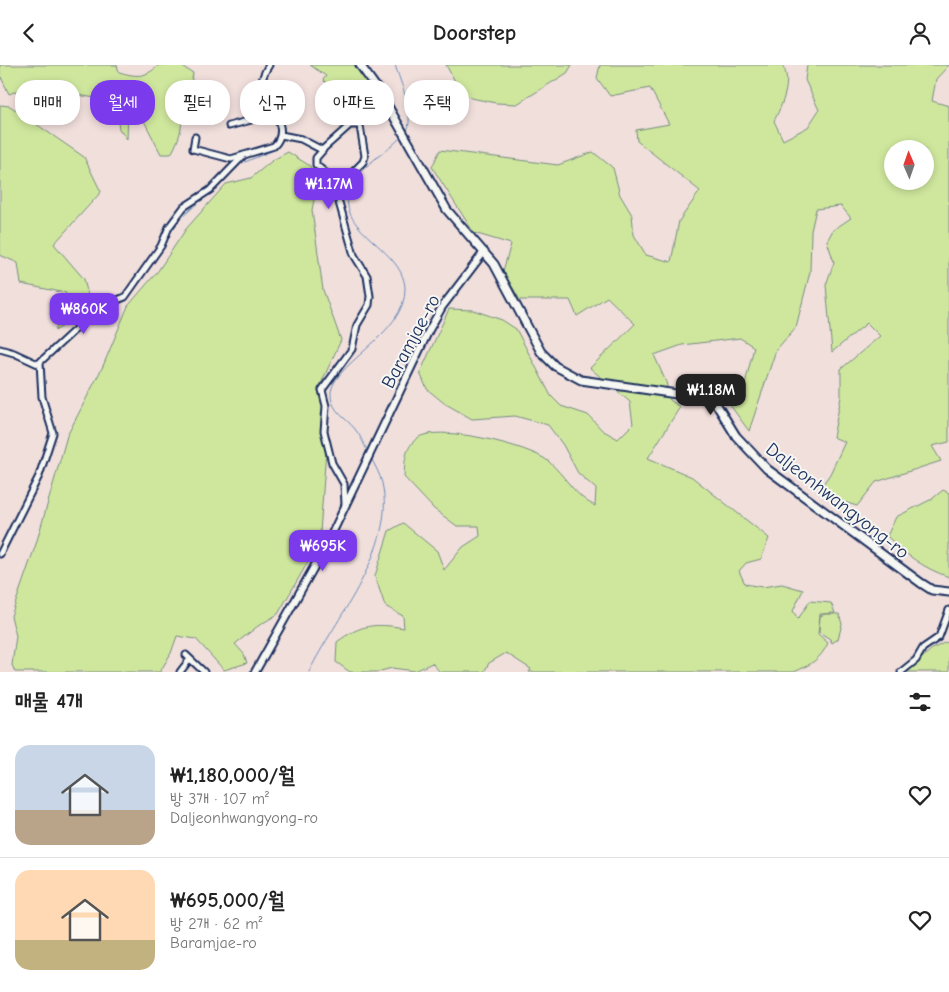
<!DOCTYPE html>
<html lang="ko">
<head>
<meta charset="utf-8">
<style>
  :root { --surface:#fff; --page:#f2f2f2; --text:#222; --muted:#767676; --line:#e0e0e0; --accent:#7c3aed }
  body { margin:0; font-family:"Comic Neue","Poor Story",sans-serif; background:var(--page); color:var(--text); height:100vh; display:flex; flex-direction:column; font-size:19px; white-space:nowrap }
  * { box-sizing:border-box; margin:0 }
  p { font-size:16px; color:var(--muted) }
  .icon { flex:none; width:28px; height:28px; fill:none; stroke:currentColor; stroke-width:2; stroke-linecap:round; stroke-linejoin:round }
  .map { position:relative; height:607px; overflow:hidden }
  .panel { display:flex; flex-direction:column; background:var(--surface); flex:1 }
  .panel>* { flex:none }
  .top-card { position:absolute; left:15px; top:15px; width:500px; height:45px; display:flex; gap:10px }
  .needle { width:32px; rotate:358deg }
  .fabs { position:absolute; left:884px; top:75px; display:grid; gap:10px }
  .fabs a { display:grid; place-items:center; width:50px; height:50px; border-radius:50%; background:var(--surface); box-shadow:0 2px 8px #0003; font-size:25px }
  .price { position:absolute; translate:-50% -42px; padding:0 11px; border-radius:10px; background:var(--accent); color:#fff; font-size:16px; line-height:32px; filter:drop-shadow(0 1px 2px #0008) }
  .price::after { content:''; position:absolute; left:50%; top:30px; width:15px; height:11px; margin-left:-8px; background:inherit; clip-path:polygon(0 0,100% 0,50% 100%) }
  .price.current { background:#222; color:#fff }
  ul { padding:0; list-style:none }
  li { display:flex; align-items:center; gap:15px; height:125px; padding:0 15px }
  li+li { border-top:1px solid var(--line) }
  li span { display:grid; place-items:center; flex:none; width:140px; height:100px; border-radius:15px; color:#555 }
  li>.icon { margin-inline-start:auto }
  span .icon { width:60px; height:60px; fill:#fffc; stroke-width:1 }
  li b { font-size:21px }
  h2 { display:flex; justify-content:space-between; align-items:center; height:60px; padding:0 15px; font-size:21px }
  .chip { padding:0 18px; border-radius:20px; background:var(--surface); box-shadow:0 2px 8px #0003; font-size:18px; line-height:45px }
  .chip.current { background:var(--accent); color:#fff }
  header { display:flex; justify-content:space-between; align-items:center; height:65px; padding:0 15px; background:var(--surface); font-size:22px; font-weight:700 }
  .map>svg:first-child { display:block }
  .green { fill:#cfe79d; stroke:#758b7e; fill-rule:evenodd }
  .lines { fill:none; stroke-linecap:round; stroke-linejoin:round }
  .stream { stroke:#698dba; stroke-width:1 }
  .minor-casing { stroke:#1b2f5e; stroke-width:9 }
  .tertiary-casing { stroke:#1b2f5e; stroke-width:10 }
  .secondary-casing { stroke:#1b2f5e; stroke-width:11 }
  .minor { stroke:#f6f6f2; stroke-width:5 }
  .tertiary { stroke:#f6f6f2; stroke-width:6 }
  .secondary { stroke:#f6f6f2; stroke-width:7 }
  .labels { text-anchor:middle; stroke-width:4; stroke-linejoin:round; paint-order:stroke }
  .street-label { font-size:19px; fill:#1b2f5e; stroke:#f6f6f2 }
</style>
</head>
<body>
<header><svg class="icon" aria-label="back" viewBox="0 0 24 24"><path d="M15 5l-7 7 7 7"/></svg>Doorstep<svg class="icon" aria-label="person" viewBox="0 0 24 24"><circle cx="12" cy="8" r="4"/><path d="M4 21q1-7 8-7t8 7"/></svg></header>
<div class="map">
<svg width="949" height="607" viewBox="0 0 949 607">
  <rect width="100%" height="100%" fill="#f1dfdc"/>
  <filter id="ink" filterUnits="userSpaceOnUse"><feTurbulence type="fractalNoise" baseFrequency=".02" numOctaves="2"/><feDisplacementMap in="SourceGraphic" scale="10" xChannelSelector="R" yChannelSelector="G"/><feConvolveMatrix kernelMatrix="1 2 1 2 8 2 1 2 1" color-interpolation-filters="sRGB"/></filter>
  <g filter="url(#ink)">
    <!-- green -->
    <path class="green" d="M0 0H117L119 7C137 12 145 13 159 0H179L193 8C192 19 187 25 185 35 181 57 183 69 171 89H161L142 52 128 46 127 74 119 64 112 20H104L95 33 78 30 46 15 9 29 0 10Z
      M310 0H356L366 13 363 27H354L342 19 329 21 323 15 326 11Z
      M446 0H572L567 8 517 39 496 38 471 33 461 27Z
      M600 0H782C793 16 782 40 774 56L783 75 808 62 819 45 805 15 807 0H949L936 14 932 36 949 41V377L932 381 941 396 876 417 857 441 831 433 823 419 830 409 845 377 833 372 841 332V304L880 271 867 258 832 287 826 220 834 197 827 176 833 165 851 153 841 141 816 144 811 166 810 207 796 262 776 285 749 366 730 340 745 319 754 282 740 273 682 280 654 290 666 317 670 335 680 342 648 393 692 412 769 473 761 494 746 498 739 506 745 519 762 522 782 519 803 525 793 546 798 554 810 536 831 538 835 548 820 549 818 569 828 578C820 595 810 600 794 607H529L531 604 506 588 489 598 484 607H440L432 598 415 606 392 603 377 607H350L336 597 337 577C361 559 375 558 404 563L403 551 385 541 375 511 389 466 403 458 437 486 444 505 463 482 480 471 479 461H457L434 444 404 412C405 397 404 385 416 374 434 357 530 381 548 396 565 410 574 431 595 441L596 424 578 408 563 380 548 360 515 351 472 354 444 338 427 324 420 308 449 244 473 245 502 255 516 264 551 331 561 341 588 350 602 365 618 374 633 359 630 337 590 303 635 259 607 232 577 251 570 235H520L503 206 511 179 474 168 432 102 440 85 558 100 593 87 613 103 620 130 632 150 634 170 646 190 671 197 679 156 700 126 637 76 636 65 669 59 650 23 610 31 597 13ZM892 84H925V116H892Z
      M0 40 10 41 84 92 101 127 54 179 84 214 91 243 55 266 66 228 21 219 18 198 0 190Z
      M288 87 310 101 316 124 312 145 323 225 341 275 318 325 328 356 320 468 313 488 278 549 258 561 235 579 244 589 247 598 224 605 196 574 177 571 171 588 160 607H15L12 600 16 571 11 551 36 479 67 371 103 301 128 241 158 206 186 164 226 119 251 113 273 95Z
      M943 425 949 428V512C923 503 906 490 887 471L896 452 932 434Z
      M825 549H839L842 559 838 574 832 578 830 574 819 567 820 551Z
      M946 577 949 579V607H906L932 584Z"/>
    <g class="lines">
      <!-- stream -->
      <path class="stream" d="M395 0C400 16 416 52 406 68
        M270 4 272 0
        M266 9 269 28 279 53
        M282 59 284 69
        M245 97 274 85 283 73
        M172 166 181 153 231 108
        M368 387C364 380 361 371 355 364 346 353 333 347 331 332 326 301 407 270 405 223 403 180 325 164 354 116 365 98 387 87 401 72
        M309 607C335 553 397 483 382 418 380 409 375 401 371 393"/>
      <!-- minor casing -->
      <g class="minor-casing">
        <path id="minor" d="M229 61 251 55 262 22
          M281 70 301 74 322 85 350 60H359
          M195 72 193 84 231 94 274 81C293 62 265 40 262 23 261 15 265 6 269 0
          M323 85 316 93V100L327 109 343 117
          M0 284 14 288 40 300
          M345 440 344 419 332 398 324 366 326 341 322 325 352 284 357 260 369 240 370 231 367 211 354 190 338 134 343 117 363 97 365 91 359 55 365 29 373 18
          M0 489 39 411 53 368 42 332 40 297 79 261 96 238 115 236 125 232 161 181 169 162 184 142 210 125 244 90
          M186 590 204 607
          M180 607 190 594
          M901 607 916 595 923 583 939 572 949 545"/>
      </g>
      <!-- tertiary casing -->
      <g class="tertiary-casing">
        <path id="tertiary" d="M255 607 328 477 429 265 442 242 484 187"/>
      </g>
      <!-- secondary casing -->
      <g class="secondary-casing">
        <path id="secondary" d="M360 0 381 29 447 145 494 199 541 287 555 301 581 315 704 333 715 337 736 371 767 404 921 518 932 525 949 527"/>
      </g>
      <!-- minor -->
      <use href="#minor" class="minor"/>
      <!-- tertiary -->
      <use href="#tertiary" class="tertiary"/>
      <!-- secondary -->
      <use href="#secondary" class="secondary"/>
    </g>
  </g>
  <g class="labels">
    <!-- street labels -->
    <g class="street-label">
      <text transform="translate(410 276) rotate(-62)" y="7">Baramjae-ro</text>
      <text transform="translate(838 435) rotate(38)" y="7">Daljeonhwangyong-ro</text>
    </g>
  </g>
</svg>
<div class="fabs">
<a><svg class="needle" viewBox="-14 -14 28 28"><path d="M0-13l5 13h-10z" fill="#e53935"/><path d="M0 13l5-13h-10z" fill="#767676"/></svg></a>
</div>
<b class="price" style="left:329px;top:145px">₩1.17M</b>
<b class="price" style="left:84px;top:270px">₩860K</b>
<b class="price current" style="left:711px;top:351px">₩1.18M</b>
<b class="price" style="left:323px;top:507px">₩695K</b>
<div class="top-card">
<a class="chip">매매</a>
<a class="chip current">월세</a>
<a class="chip">필터</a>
<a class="chip">신규</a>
<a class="chip">아파트</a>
<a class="chip">주택</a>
</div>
</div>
<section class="panel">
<h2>매물 4개<svg class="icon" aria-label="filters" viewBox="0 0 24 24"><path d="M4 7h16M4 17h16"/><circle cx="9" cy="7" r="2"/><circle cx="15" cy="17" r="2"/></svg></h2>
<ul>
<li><span style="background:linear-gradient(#c9d6e8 65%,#b9a48a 0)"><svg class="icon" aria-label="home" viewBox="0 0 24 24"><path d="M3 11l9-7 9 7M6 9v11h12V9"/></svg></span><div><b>₩1,180,000/월</b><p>방 3개 · 107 m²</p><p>Daljeonhwangyong-ro</p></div><svg class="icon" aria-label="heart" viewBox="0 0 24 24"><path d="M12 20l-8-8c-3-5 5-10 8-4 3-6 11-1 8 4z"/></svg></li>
<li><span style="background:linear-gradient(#ffd9b3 70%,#c2b280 0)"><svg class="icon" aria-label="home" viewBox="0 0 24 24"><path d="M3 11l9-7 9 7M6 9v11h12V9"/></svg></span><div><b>₩695,000/월</b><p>방 2개 · 62 m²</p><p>Baramjae-ro</p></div><svg class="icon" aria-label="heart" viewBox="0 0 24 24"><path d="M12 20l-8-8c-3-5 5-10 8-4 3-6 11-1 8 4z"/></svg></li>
</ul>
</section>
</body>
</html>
